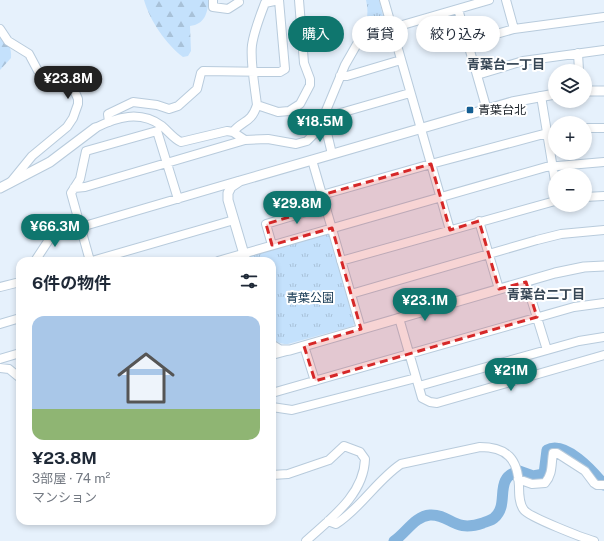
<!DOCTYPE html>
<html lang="ja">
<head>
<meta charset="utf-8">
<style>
  :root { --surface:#fff; --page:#f6f6f7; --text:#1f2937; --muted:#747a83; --line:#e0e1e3; --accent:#0f766e }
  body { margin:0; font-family:"Public Sans","Noto Sans JP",sans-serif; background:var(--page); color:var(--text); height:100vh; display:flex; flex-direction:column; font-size:15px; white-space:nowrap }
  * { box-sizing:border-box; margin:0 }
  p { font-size:13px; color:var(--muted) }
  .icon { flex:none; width:22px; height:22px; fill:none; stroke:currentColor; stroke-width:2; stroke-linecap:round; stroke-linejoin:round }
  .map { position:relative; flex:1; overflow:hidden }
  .details { position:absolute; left:16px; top:257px; width:260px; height:268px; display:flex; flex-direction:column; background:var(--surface); border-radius:12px; box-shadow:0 2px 6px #0003 }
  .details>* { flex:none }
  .banner { position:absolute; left:288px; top:16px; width:256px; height:36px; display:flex; gap:8px }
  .tools { position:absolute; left:548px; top:64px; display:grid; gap:8px }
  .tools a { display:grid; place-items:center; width:44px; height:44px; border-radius:50%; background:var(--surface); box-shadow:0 2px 6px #0003; font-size:20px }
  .price { position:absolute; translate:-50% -34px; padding:0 9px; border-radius:14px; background:var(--accent); color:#fff; font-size:13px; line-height:26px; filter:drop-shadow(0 1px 2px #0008) }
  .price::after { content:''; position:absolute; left:50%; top:24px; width:12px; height:9px; margin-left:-6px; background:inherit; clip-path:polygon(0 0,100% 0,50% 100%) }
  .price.on { background:#222; color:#fff }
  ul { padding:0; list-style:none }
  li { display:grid; align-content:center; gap:8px; height:212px; padding:0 16px }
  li+li { border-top:1px solid var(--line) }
  li span { display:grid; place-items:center; height:124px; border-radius:12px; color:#555 }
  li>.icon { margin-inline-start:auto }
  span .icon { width:72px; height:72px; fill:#fffc; stroke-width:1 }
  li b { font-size:17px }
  h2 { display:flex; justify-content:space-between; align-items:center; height:48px; padding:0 16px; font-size:17px }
  .chip { padding:0 14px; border-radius:18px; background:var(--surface); box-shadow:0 2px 6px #0003; font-size:14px; line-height:36px }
  .chip.on { background:var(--accent); color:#fff }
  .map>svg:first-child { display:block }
  .forest { fill:url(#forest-firs) }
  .park { fill:url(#park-tufts) }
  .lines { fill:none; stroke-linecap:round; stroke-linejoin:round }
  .river { stroke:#85b4dd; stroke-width:11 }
  .minor-casing { stroke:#b8cbdc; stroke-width:10 }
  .tertiary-casing { stroke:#b8cbdc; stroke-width:11 }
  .minor { stroke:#fff; stroke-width:8 }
  .tertiary { stroke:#fff; stroke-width:9 }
  .marked { fill:#d62828; fill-opacity:0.2; stroke:#d62828; stroke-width:3; stroke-dasharray:8 5; stroke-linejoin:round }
  .poi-dot { fill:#145e92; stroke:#fff; stroke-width:1.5 }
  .labels { text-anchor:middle; stroke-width:4; stroke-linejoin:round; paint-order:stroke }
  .poi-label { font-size:12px; fill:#192027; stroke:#fff; text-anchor:start }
  .park-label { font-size:12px; fill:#103450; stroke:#fff }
  .neighbourhood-label { font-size:13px; font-weight:bold; fill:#364655; stroke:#fff }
</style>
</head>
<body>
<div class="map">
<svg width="604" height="541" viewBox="0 0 604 541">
  <defs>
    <pattern id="forest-firs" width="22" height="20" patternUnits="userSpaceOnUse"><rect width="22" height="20" fill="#c4e1fc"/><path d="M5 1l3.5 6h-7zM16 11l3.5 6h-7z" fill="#a8c1d8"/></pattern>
    <pattern id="park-tufts" width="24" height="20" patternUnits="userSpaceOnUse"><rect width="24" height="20" fill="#c4e1fc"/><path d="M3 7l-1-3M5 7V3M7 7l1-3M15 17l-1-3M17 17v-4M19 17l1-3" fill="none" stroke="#a8c1d8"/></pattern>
  </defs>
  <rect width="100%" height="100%" fill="#e6f1fc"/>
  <!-- forest -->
  <path class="forest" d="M144 0H209C207 14 205 24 190 26L191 51 188 56 183 57C166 44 150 21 144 0Z
    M0 37C8 43 12 47 11 58L0 70Z"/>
  <!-- park -->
  <path class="park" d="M366 0H379L385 24 382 28 363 34C367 21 369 13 366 0Z
    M327 232 331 235 355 322 353 326 288 344C278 344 275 342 272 332V261H251V256L253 253Z"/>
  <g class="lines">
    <!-- river -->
    <path class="river" d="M394 541C406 533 415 516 430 515 451 514 453 533 483 523 486 521 491 521 494 518 511 504 492 478 519 471L533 476 544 474 547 450C565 440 593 471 604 485"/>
    <!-- minor casing -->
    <g class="minor-casing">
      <path id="minor" d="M213 0V7L228 9 239 2
        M384 0 450 230
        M506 0 514 29
        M458 9 487 110
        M0 29 8 41 29 54 38 71 69 86 75 92 78 99V104L73 118 67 127 32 156 10 183
        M468 42 514 29 604 17
        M578 53 579 71
        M477 75 523 61 604 50
        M340 76H347L401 60
        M541 96 555 181
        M257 105 278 112 289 111 300 104 310 85V79L304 63 299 0
        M325 115 330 116 410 93
        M109 122 108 114 133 102 157 105 169 109 178 106 197 89 201 73 203 71 280 72 285 69 279 0 265 3C260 16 254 31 252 45 250 61 255 88 257 105 251 124 242 120 233 132
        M322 124 326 129 332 154
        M95 128C117 117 140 110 162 126 168 131 174 139 181 142L227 131 233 132 245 140 268 139 296 144 307 141 318 130 345 65 361 37 489 0
        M585 128H604
        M312 160 361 329
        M74 188 85 187 245 140
        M322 195 431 164 555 131
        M585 197 604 196
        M479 221 499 289
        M81 227 238 181
        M272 245 266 224 326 206
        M35 261 58 226
        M90 261 71 193 80 179 86 151 157 131 178 199
        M92 261 234 220
        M218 261 546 167 604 162
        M341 261 555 201
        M526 282 547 350
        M0 287 20 282
        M351 294 537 240 561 234 604 230
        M399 318 422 398 430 402 437 403 604 355
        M0 324 20 318
        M304 346 315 381
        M272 355 287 351
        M0 359 20 353
        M0 368 9 369 20 378
        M419 386 579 341 604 337
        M272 393 574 307 604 303
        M272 407 292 410 416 378
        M272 475 288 474 329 460 344 446 360 452 365 459C364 495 330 519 306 541
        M518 479 532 484 545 483C553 474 551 464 553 453H557L585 471 594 483 597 485H604
        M328 521 336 524C361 508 377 480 401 464L480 447C507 447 518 459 519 486 519 494 519 504 524 510 529 517 583 538 594 541"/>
    </g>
    <!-- tertiary casing -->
    <g class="tertiary-casing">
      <path id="tertiary" d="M585 91H604
        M0 188 50 162 95 128
        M246 261 228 200V193L231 187 240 181 512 102 555 94
        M272 345 280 350H290L555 273 584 267 604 266"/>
    </g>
    <!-- minor -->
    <use href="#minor" class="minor"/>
    <!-- tertiary -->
    <use href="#tertiary" class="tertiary"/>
  </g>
  <!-- marked area -->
  <path class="marked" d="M431 164 450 230 479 221 499 289 526 282 537 317 315 381 304 346 361 329 332 228 272 245 266 224 326 206 322 195Z"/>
  <!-- markers -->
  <rect class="poi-dot" x="466" y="106" width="8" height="8" rx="2"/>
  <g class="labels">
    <!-- poi labels -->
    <g class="poi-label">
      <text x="478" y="114">青葉台北</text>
    </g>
    <!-- park labels -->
    <g class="park-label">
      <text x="310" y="302">青葉公園</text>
    </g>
    <!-- neighbourhood labels -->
    <g class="neighbourhood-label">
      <text x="506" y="69">青葉台一丁目</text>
      <text x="546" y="299">青葉台二丁目</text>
    </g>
  </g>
</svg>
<div class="tools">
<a><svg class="icon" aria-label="layers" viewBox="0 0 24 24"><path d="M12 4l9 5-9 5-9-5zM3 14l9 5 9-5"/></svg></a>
<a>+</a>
<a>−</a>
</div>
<b class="price on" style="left:68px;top:100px">¥23.8M</b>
<b class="price" style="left:320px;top:143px">¥18.5M</b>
<b class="price" style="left:297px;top:225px">¥29.8M</b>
<b class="price" style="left:55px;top:248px">¥66.3M</b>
<b class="price" style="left:425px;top:322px">¥23.1M</b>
<b class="price" style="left:511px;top:392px">¥21M</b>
<div class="banner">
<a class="chip on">購入</a>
<a class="chip">賃貸</a>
<a class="chip">絞り込み</a>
</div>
<section class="details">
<h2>6件の物件<svg class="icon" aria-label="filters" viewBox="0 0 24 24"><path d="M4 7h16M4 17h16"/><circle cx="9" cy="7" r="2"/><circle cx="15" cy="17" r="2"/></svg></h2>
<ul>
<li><span style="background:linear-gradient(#a9c7e8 75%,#8fb573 0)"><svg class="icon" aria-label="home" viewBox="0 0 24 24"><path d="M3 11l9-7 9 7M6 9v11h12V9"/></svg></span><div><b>¥23.8M</b><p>3部屋 · 74 m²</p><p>マンション</p></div></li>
</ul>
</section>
</div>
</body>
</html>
